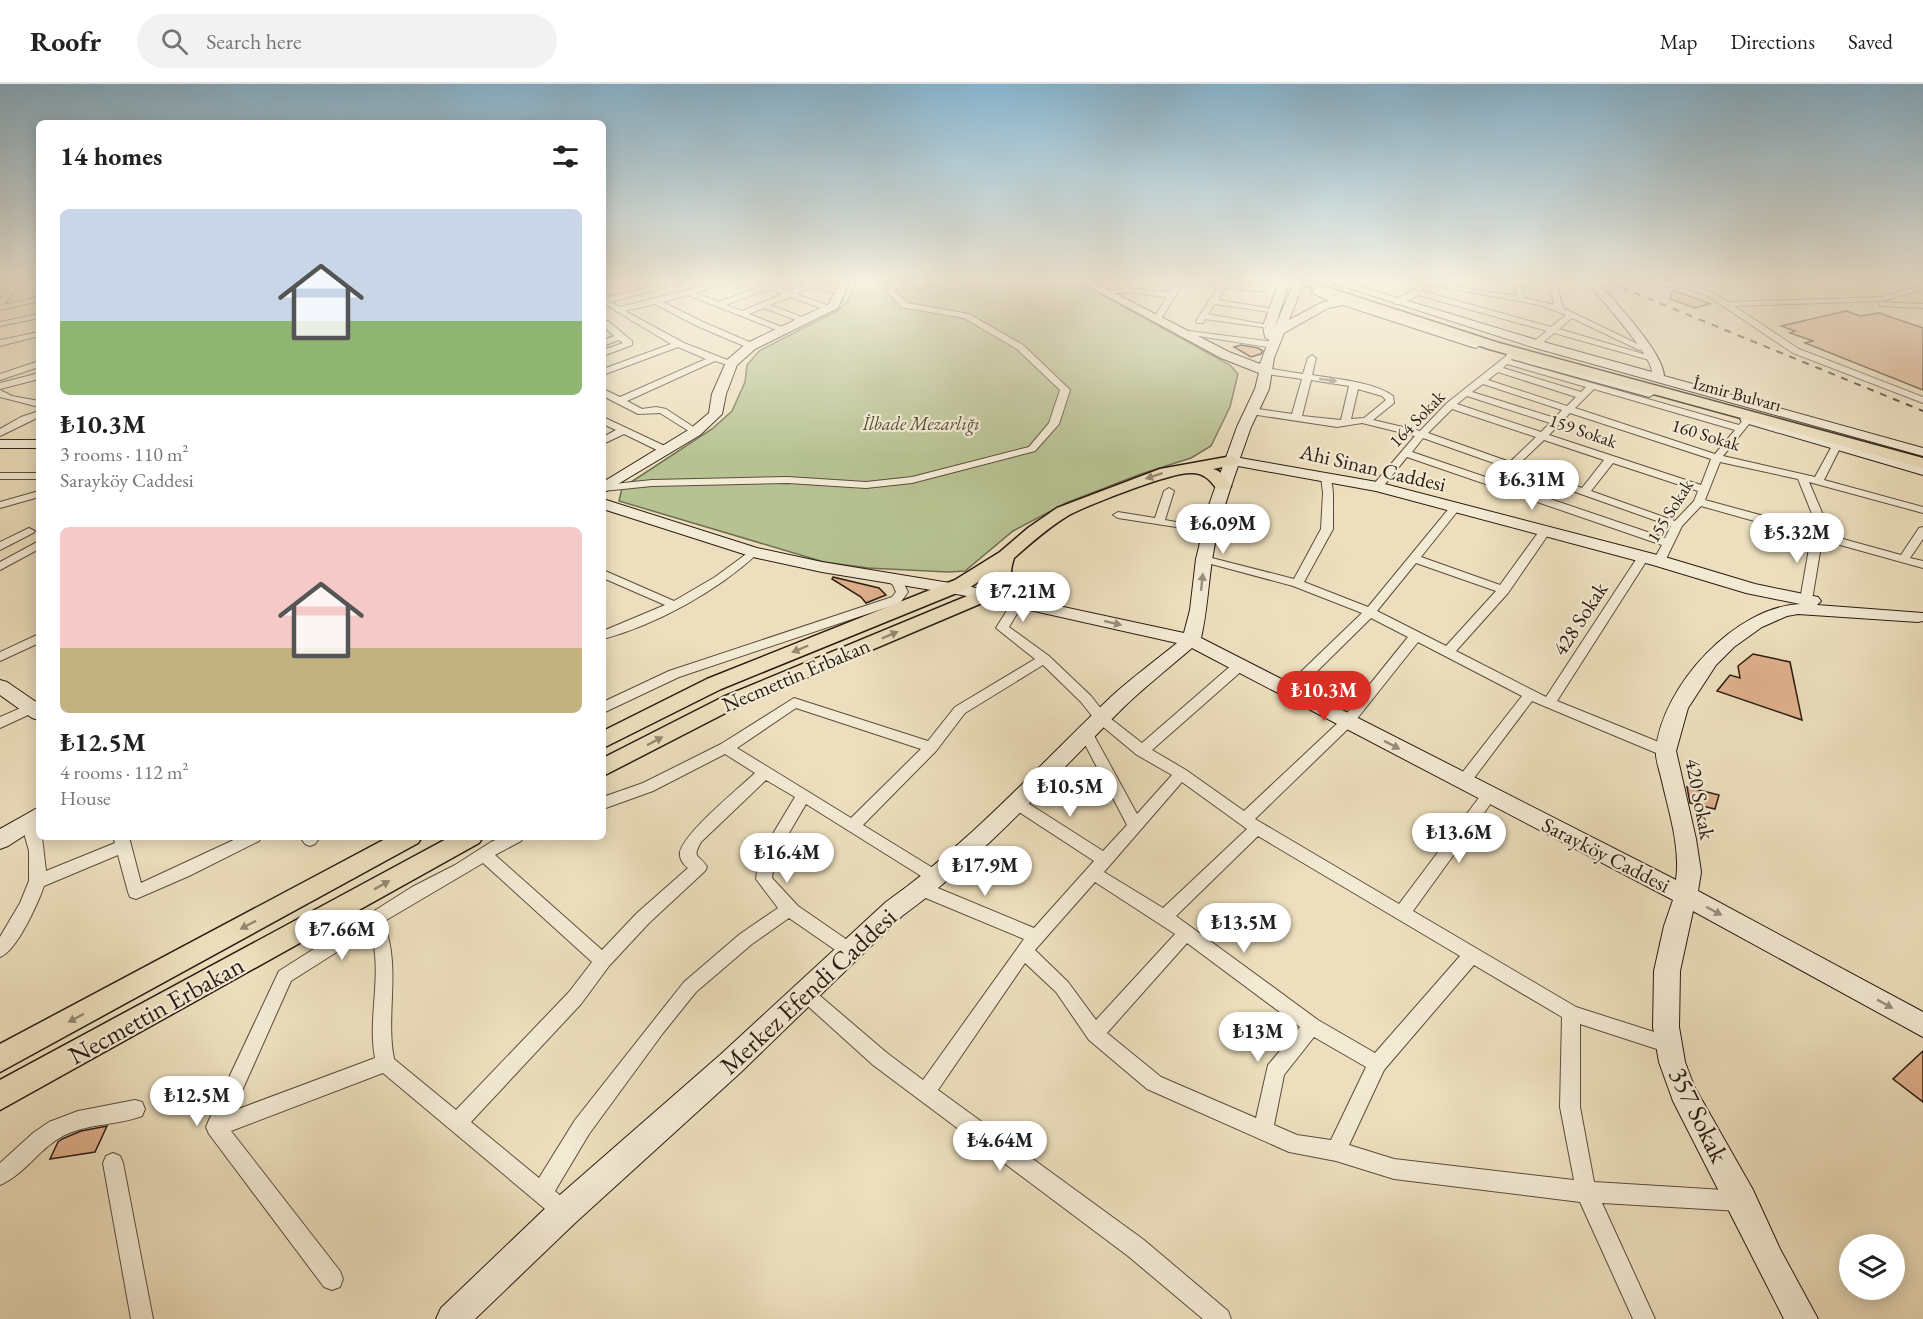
<!DOCTYPE html>
<html lang="en">
<head>
<meta charset="utf-8">
<style>
  :root { --surface:#fff; --page:#f2f2f2; --text:#222; --muted:#767676; --line:#e0e0e0; --accent:#d93025 }
  body { margin:0; font-family:"EB Garamond",serif; background:var(--page); color:var(--text); height:100vh; display:flex; flex-direction:column; font-size:22px; white-space:nowrap }
  * { box-sizing:border-box; margin:0 }
  p { font-size:20px; color:var(--muted) }
  .icon { flex:none; width:33px; height:33px; fill:none; stroke:currentColor; stroke-width:2; stroke-linecap:round; stroke-linejoin:round }
  .map { position:relative; flex:1; overflow:hidden }
  .sheet { position:absolute; left:36px; top:36px; width:570px; height:720px; display:flex; flex-direction:column; background:var(--surface); border-radius:9px; box-shadow:0 3px 15px #0003 }
  .sheet>* { flex:none }
  .fabs { position:absolute; left:1839px; top:1150px; display:grid; gap:12px }
  .fabs a { display:grid; place-items:center; width:66px; height:66px; border-radius:50%; background:var(--surface); box-shadow:0 3px 15px #0003; font-size:30px }
  .price { position:absolute; translate:-50% -51px; padding:0 14px; border-radius:21px; background:#fff; color:#222; font-size:20px; line-height:39px; filter:drop-shadow(0 2px 3px #0008) }
  .price::after { content:''; position:absolute; left:50%; top:36px; width:18px; height:14px; margin-left:-9px; background:inherit; clip-path:polygon(0 0,100% 0,50% 100%) }
  .price.current { background:var(--accent); color:#fff }
  ul { padding:0; list-style:none }
  li { display:grid; align-content:center; gap:12px; height:318px; padding:0 24px }
  li span { display:grid; place-items:center; height:186px; border-radius:9px; color:#555 }
  li>.icon { margin-inline-start:auto }
  span .icon { width:108px; height:108px; fill:#fffc; stroke-width:1 }
  li b { font-size:26px }
  h2 { display:flex; justify-content:space-between; align-items:center; height:72px; padding:0 24px; font-size:26px }
  header { display:flex; align-items:center; gap:36px; box-sizing:border-box; height:84px; padding:0 30px; background:var(--surface); border-bottom:2px solid var(--line) }
  header strong { font-size:28px }
  nav { display:flex; gap:33px; margin-inline-start:auto; font-size:21px }
  .search { width:420px; height:54px; background:var(--page); display:flex; align-items:center; gap:15px; box-sizing:border-box; padding:0 21px; border-radius:33px; color:var(--muted); font-size:22px }
  .map>svg:first-child { display:block }
  .green { fill:#b7c292; stroke:#706e52; stroke-width:1.5 }
  .building { fill:#e0b08d; stroke:#2a1b12; stroke-width:1.5 }
  .lines { fill:none; stroke-linecap:round; stroke-linejoin:round }
  .street-casing { stroke:#5b4c3d; stroke-width:2 }
  .secondary-casing { stroke:#2a1b12; stroke-width:2 }
  .primary-casing { stroke:#2a1b12; stroke-width:3 }
  .street { fill:#f3ead4; fill-rule:evenodd }
  .secondary { fill:#f3ead4; fill-rule:evenodd }
  .primary { fill:#eddfbd; fill-rule:evenodd }
  .rail { stroke:#2a1b12; stroke-width:2; stroke-dasharray:7 7; stroke-linecap:butt }
  .oneway { fill:#998d7d }
  .oneway2 { fill:#958770 }
  .labels { text-anchor:middle; stroke-width:4.5; stroke-linejoin:round; paint-order:stroke }
  .far-street-label { font-size:18px; fill:#2a1b12; stroke:#f3ead4 }
  .far-park-label { font-size:18px; font-style:italic; fill:#544d38; stroke:#f3ead4 }
  .street-label { font-size:21px; fill:#2a1b12; stroke:#f3ead4 }
  .near-street-label { font-size:26px; fill:#2a1b12; stroke:#f3ead4 }
</style>
</head>
<body>
<header>
<strong>Roofr</strong>
<div class="search"><svg class="icon" aria-label="search" viewBox="0 0 24 24"><circle cx="10" cy="10" r="6"/><path d="M15 15l6 6"/></svg>Search here</div>
<nav><a>Map</a><a>Directions</a><a>Saved</a></nav>
</header>
<div class="map">
<svg width="1923" height="1235" viewBox="0 0 1923 1235">
  <rect width="100%" height="100%" fill="#eddfbd"/>
  <filter id="stains"><feTurbulence type="fractalNoise" baseFrequency=".00333" numOctaves="4"/><feColorMatrix values="0 0 0 0 .2 0 0 0 0 .09 0 0 0 0 .02 0 0 0 .5 -.17"/></filter>
  <radialGradient id="worn" r=".72"><stop offset=".6" stop-color="#630" stop-opacity="0"/><stop offset="1" stop-color="#630" stop-opacity=".3"/></radialGradient>
  <!-- green -->
  <path class="green" d="M856 198H1079L1230 281 1238 290 1230 323 1211 362 1191 374 1141 390 1066 419 1013 447 965 487 948 488 868 484 824 478 619 417 622 404 712 345 732 327 745 298 747 281 759 267 837 227 847 218Z"/>
  <!-- building -->
  <path class="building" d="M1673 206 1710 220 1695 224 1670 215Z
    M1846 227 1860 232 1879 229 1923 244V306L1805 259 1813 257 1790 249 1795 247 1781 242Z
    M1241 261 1258 264 1263 267 1261 270 1251 273 1234 263Z
    M833 493 879 504 886 511 866 519 861 513 832 495Z
    M1753 570 1790 578 1802 636 1717 607 1730 591 1740 594 1738 582Z
    M1687 703 1719 711 1715 725 1690 719Z
    M1923 967V1018L1893 995Z
    M107 1042 95 1068 50 1075 58 1058 62 1055 81 1047Z"/>
  <g class="lines">
    <!-- street casing -->
    <g class="street-casing">
      <path id="street" d="M15 198H23L3 221 39 213V217L0 226V215Z
        M603 198H611L603 201Z
        M672 198H683L611 218 620 223 718 198H729L696 209 719 218 761 202 755 198H764L789 207 805 200 802 198H813L844 208 840 210 813 203 796 210 832 223V227H829L790 213 770 221 807 235V239H804L764 224 749 230 787 245V249H784L688 211 663 218 703 238 754 260 755 262 751 265 697 242 655 220 625 227 684 259 735 279 731 282 715 277 627 317 642 325 656 323 666 325 698 346 700 348 695 351 660 329 638 330 603 312V305L620 313 706 275 678 263 603 291V285L671 260 603 219V214ZM768 205 783 210 742 227 726 221Z
        M894 198H901L895 207 907 219 969 230 1023 261 1068 304 1070 306 1059 340 1035 367 912 399 866 404 788 399 652 402 603 407 604 401 652 396 788 393 866 398 912 393 1029 363 1049 339 1060 306 1017 265 964 234 901 223 887 207Z
        M1006 198H1086L1082 200 1017 202Z
        M1177 198H1184L1161 235 1157 237 1153 235 1167 213 1126 208 1107 210 1103 208 1126 204 1170 208Z
        M1186 198H1228V200L1259 202 1262 198H1268L1264 207H1261L1225 204 1218 216 1273 225H1276V229L1215 220 1208 230 1273 242 1269 244 1205 235 1203 239H1197L1196 237 1218 203 1189 200Z
        M1425 198 1517 212 1514 198H1521L1525 214 1554 221 1549 198H1556L1563 224 1646 264 1639 266 1572 234 1559 245 1657 274 1653 277 1554 249 1539 262H1533V258L1547 247 1418 211 1401 220H1395V216L1414 206ZM1426 200 1540 221 1566 231 1551 243 1422 207Z
        M1575 198H1590L1601 201 1597 203Z
        M1637 198C1669 195 1702 200 1728 218L1882 213 1923 201V205L1883 217 1734 222 1799 265 1923 313V319L1793 269 1708 212 1683 204 1641 200Z
        M1880 218 1923 220V224L1883 222H1880Z
        M39 230V234L0 242V238Z
        M603 237H608L632 257V261L603 272V266L623 259 619 256 603 262V256L614 252 603 242Z
        M1189 247 1273 258 1277 261 1273 264 1192 251H1189Z
        M39 248V252L0 262V256Z
        M1510 269 1514 272 1511 276 1739 341 1743 336H1749V340L1723 372 1815 393 1833 360H1839L1841 362 1824 396 1923 423V429L1809 398 1832 452 1901 471 1919 444 1923 443V455L1910 474 1923 477V484L1822 456 1812 516 1806 520 1800 516 1811 453 1701 422 1682 442 1665 477 1659 480 1653 477 1662 461 1407 373 1381 405H1373V401L1415 352 1362 339 1337 343 1251 330 1246 327 1251 324 1292 330 1302 295 1266 290 1262 287 1266 284 1303 290 1308 274 1312 271 1316 274 1312 291C1335 295 1375 298 1393 312L1394 319 1373 336 1420 347 1447 319ZM1507 280 1586 303 1581 308 1503 284ZM1498 288 1576 313 1567 322 1488 296ZM1311 296 1349 302 1341 336 1302 332ZM1483 300 1562 326 1555 334 1472 308ZM1358 305 1382 312 1386 316 1364 334 1351 335ZM1594 305 1735 346 1715 370 1575 324ZM1467 312 1550 339 1541 348 1457 320ZM1452 325 1536 353 1510 378 1428 349ZM1570 329 1711 375 1701 401 1549 351ZM1423 354 1671 442 1665 454 1412 368ZM1544 356 1604 376 1582 404 1518 381ZM1720 378 1798 395 1819 447 1705 416ZM1613 379 1698 407 1694 417 1675 437 1591 407Z
        M39 277V283L0 296V290Z
        M39 289V295L0 305V299Z
        M0 306 12 312 39 317V323L0 313Z
        M39 327V333L0 352V345L21 333Z
        M603 333 669 364 670 366 669 368H661L624 350 603 360V353L616 346 603 340Z
        M0 389H39V395H0Z
        M1326 390 1331 393 1333 409V445L1304 498 1368 523 1451 422H1459L1460 424 1421 473 1500 501 1540 446H1548L1550 448 1508 509 1456 567 1546 613 1639 471 1643 470 1649 473 1557 617 1671 663 1673 667 1671 671H1661L1532 617 1468 702H1458L1456 698 1458 694 1522 612 1418 558 1352 641 1255 735 1399 820 1484 707H1494L1496 711 1494 715 1413 827 1576 923 1676 955 1678 961 1676 967 1669 969 1580 940V1023L1594 1098 1740 1107 1747 1110 1750 1117 1747 1124 1740 1127 1602 1119 1655 1235H1633L1580 1118 1394 1095 1336 1077 1289 1068 1147 1005 1089 956 1056 908 1025 879 938 1006 1144 1156 1228 1227 1231 1235H1203L1128 1172 873 981 800 915 797 910 800 905 806 902 812 905 887 969 923 996 1024 855 916 810 914 805 916 800 922 799 928 800 1034 844 1094 777 1013 724 1011 720 1013 716H1023L1103 767 1127 741 1079 649 1081 646H1091L1137 730 1172 691 1137 671 1096 637 1081 618 1043 581 965 629 936 667 863 741 941 789 943 793 941 797 935 799 929 797 806 720 775 773 772 794 798 822 856 862 859 867 856 872 850 874 844 872 789 834 752 860 696 908 663 949 589 1050 555 1107 571 1121 574 1128 571 1135 564 1138 557 1135 383 989 231 1047 340 1187 343 1195 340 1203 332 1206 324 1203 209 1050 206 1043 209 1036 279 887 412 803 455 781 491 758 502 753H524L521 757 495 771 602 866 637 829 688 784C683 780 679 774 680 768 685 748 739 704 755 689L725 670 653 707 603 725V713L643 699 721 660 794 614 928 657 955 623 1035 575 996 544 1014 515 1018 514 1024 518 1009 543 1049 572 1091 612 1106 631 1142 659 1234 579H1244L1245 582 1244 585 1152 666 1186 686 1244 727 1342 635 1408 553 1371 534 1293 611H1283L1281 608 1283 605 1362 529 1293 502 1200 477 1198 475 1204 472 1294 495 1321 445 1323 409 1321 393ZM1416 479 1496 507 1446 562 1377 527ZM796 624 921 665 851 734 737 664ZM766 696 795 713 759 773 756 795 778 824 740 850 684 898 575 1036 539 1094 471 1038 581 920 609 882 649 839 705 787 707 783C700 770 691 776 701 758ZM1182 698 1247 745 1163 824 1104 788ZM1258 752 1460 872 1375 969 1318 936 1176 832ZM483 779 592 878 569 908 456 1026 394 975C385 929 402 882 383 838ZM1095 798 1175 850 1096 936 1068 898 1035 866ZM370 847C384 888 367 932 375 974L233 1027 291 897ZM1187 859 1300 943 1268 981 1256 1034 1161 993 1107 949ZM1474 881 1562 933 1560 1023 1574 1096 1394 1075 1349 1061 1384 986ZM1314 953 1366 983 1331 1056 1297 1051 1274 1041 1284 991Z
        M1169 404 1174 407 1165 436 1215 445V449L1118 434 1113 431 1118 428 1155 434 1164 407Z
        M39 407V413L0 424V418Z
        M29 444 35 447 33 449 0 466V458Z
        M39 457V465L0 486V478Z
        M753 465 759 468 757 470C717 507 656 541 603 555V547L665 521 603 494V486L674 517 715 493Z
        M891 491 902 496 908 508 900 519 679 593 603 629V618L669 587 892 513 896 508 893 501 885 495Z
        M39 550V559L0 577V568Z
        M39 616V626L0 644V633Z
        M29 732 34 734 39 744V753H42L46 787 115 759 113 753H129L141 799 240 753H262L259 757 189 792 136 815 130 813 128 808 118 771 44 802C38 819 17 867 0 873V853L20 819 29 797V767L21 738 24 734Z
        M300 753H316L318 756 315 760 310 762 305 760Z
        M135 1016 142 1018 145 1025 142 1032C116 1042 86 1039 61 1053 38 1066 24 1091 0 1101V1079L33 1049 49 1038 78 1027Z
        M113 1069 120 1072 123 1079 153 1235H131L103 1079 106 1072Z"/>
    </g>
    <!-- secondary casing -->
    <g class="secondary-casing">
      <path id="secondary" d="M840 198H850L838 224 755 265 737 281 726 310 722 330 700 351 603 409V398L690 345 709 329 712 310 727 276 747 259 829 220Z
        M1081 198H1093L1229 268 1260 280 1269 256 1265 253 1263 242 1279 198H1289L1275 243 1294 198H1304L1289 236 1321 219 1329 217 1312 209 1313 204 1318 201 1322 202 1324 207 1332 211 1480 257 1482 260 1476 264 1472 263 1343 221 1328 224 1284 249 1274 274 1269 305 1251 343 1240 374 1377 398 1665 473 1755 500 1818 513 1821 517 1817 521 1923 529V537L1918 538 1798 530 1787 532 1762 543 1734 563 1716 581 1688 624 1676 667 1696 755 1701 788 1698 807 1923 928V953L1693 827 1680 887 1679 943 1685 978 1694 1002 1753 1106 1780 1165 1818 1235H1784L1673 1017 1659 978 1653 943 1654 887 1664 842 1673 816 1192 564C1170 583 1147 601 1126 621 1053 693 986 771 902 832L740 989 575 1139 475 1235H436L441 1224 553 1117 720 971 886 818C970 759 1038 682 1113 611 1133 593 1156 576 1177 559L962 511 822 488 753 473 603 425V415L757 464 822 478 962 501 1184 549 1190 526 1196 475 1210 418 1237 343 1255 305 1259 289 1221 274ZM1238 382 1376 407 1653 481 1746 509 1800 520C1735 523 1662 602 1656 666 1655 674 1659 685 1661 693 1668 725 1681 763 1676 796L1201 554C1207 528 1208 503 1212 476 1217 444 1227 413 1238 382Z
        M1330 198H1345L1540 257 1652 288C1652 271 1600 215 1588 198H1598C1614 217 1664 269 1664 292L1923 364V372L1532 263Z
        M1512 267 1654 306 1656 309 1649 313 1508 274 1506 271Z
        M1747 331 1923 382V391L1742 338 1740 335Z
        M0 356H39V364H0Z
        M0 596 7 598 39 620V636L32 634 0 611Z
        M39 723V742L8 762 0 765V745Z"/>
    </g>
    <!-- primary casing -->
    <g class="primary-casing">
      <path id="primary" d="M1295 198H1311L1499 259 1923 374V384L1489 265Z
        M1232 372 1240 377 1238 380 1213 385C1222 387 1226 395 1231 402L1229 405H1217C1210 396 1204 389 1192 389 1173 387 1088 421 1069 431 1049 443 1031 459 1014 474 1006 498 1015 501 1027 518L1025 522H1011L1003 514 1001 517 982 519 737 623 603 692V674L723 613 972 510 999 509 994 498 993 488 969 504 721 605 603 664V647L707 595 955 496 1000 468 1028 444 1057 424 1160 385Z
        M389 753H422L418 759 0 988V960Z
        M450 753H483L479 759 0 1026V996Z"/>
    </g>
    <!-- street -->
    <use href="#street" class="street"/>
    <!-- secondary -->
    <use href="#secondary" class="secondary"/>
    <!-- primary -->
    <use href="#primary" class="primary"/>
    <!-- rail -->
    <path class="rail" d="M1608 198 1923 327"/>
  </g>
  <!-- one-way arrows -->
  <defs><path id="oneway-solid" d="M-6-.8H1V-3.2L6.5 0L1 3.2V.8H-6Z" transform="scale(1.5)"/></defs>
  <g class="oneway">
    <use href="#oneway-solid" transform="translate(1328 296) rotate(8)"/>
    <use href="#oneway-solid" transform="translate(1202 498) rotate(-84)"/>
    <use href="#oneway-solid" transform="translate(1113 539) rotate(13)"/>
    <use href="#oneway-solid" transform="translate(1392 661) rotate(27)"/>
    <use href="#oneway-solid" transform="translate(1714 827) rotate(28)"/>
    <use href="#oneway-solid" transform="translate(1885 920) rotate(29)"/>
  </g>
  <g class="oneway2">
    <use href="#oneway-solid" transform="translate(1154 392) rotate(162)"/>
    <use href="#oneway-solid" transform="translate(890 551) rotate(-23)"/>
    <use href="#oneway-solid" transform="translate(800 565) rotate(157)"/>
    <use href="#oneway-solid" transform="translate(655 657) rotate(-28)"/>
    <use href="#oneway-solid" transform="translate(382 801) rotate(-29)"/>
    <use href="#oneway-solid" transform="translate(248 841) rotate(152)"/>
    <use href="#oneway-solid" transform="translate(76 934) rotate(152)"/>
  </g>
  <!-- sky -->
  <linearGradient id="sky" x2="0" y2="1"><stop stop-color="#88b7d3"/><stop offset="0.53" stop-color="#f7f1e1"/><stop offset="1" stop-color="#f7f1e1" stop-opacity="0"/></linearGradient>
  <rect width="1923" height="371" fill="url(#sky)"/>
  <g class="labels">
    <!-- far-street labels -->
    <g class="far-street-label">
      <text transform="translate(1737 310) rotate(15)" y="6">İzmir Bulvarı</text>
      <text transform="translate(1417 335) rotate(-46)" y="6">164 Sokak</text>
      <text transform="translate(1583 347) rotate(19)" y="6">159 Sokak</text>
      <text transform="translate(1706 351) rotate(17)" y="6">160 Sokak</text>
      <text transform="translate(1670 427) rotate(-58)" y="6">155 Sokak</text>
    </g>
    <!-- far-park labels -->
    <g class="far-park-label">
      <text x="921" y="346">İlbade Mezarlığı</text>
    </g>
    <!-- street labels -->
    <g class="street-label">
      <text transform="translate(1373 384) rotate(13)" y="7">Ahi Sinan Caddesi</text>
      <text transform="translate(1580 535) rotate(-57)" y="7">428 Sokak</text>
      <text transform="translate(796 591) rotate(-23)" y="7">Necmettin Erbakan</text>
      <text transform="translate(1700 715) rotate(79)" y="7">420 Sokak</text>
      <text transform="translate(1606 771) rotate(27)" y="7">Sarayköy Caddesi</text>
    </g>
    <!-- near-street labels -->
    <g class="near-street-label">
      <text transform="translate(808 907) rotate(-43)" y="9">Merkez Efendi Caddesi</text>
      <text transform="translate(156 926) rotate(-29)" y="9">Necmettin Erbakan</text>
      <text transform="translate(1699 1031) rotate(64)" y="9">357 Sokak</text>
    </g>
  </g>
  <rect width="100%" height="100%" filter="url(#stains)"/>
  <rect width="100%" height="100%" fill="url(#worn)"/>
</svg>
<div class="fabs">
<a><svg class="icon" aria-label="layers" viewBox="0 0 24 24"><path d="M12 4l9 5-9 5-9-5zM3 14l9 5 9-5"/></svg></a>
</div>
<b class="price" style="left:1532px;top:427px">₺6.31M</b>
<b class="price" style="left:1223px;top:471px">₺6.09M</b>
<b class="price" style="left:1797px;top:480px">₺5.32M</b>
<b class="price" style="left:1023px;top:539px">₺7.21M</b>
<b class="price current" style="left:1324px;top:638px">₺10.3M</b>
<b class="price" style="left:1070px;top:734px">₺10.5M</b>
<b class="price" style="left:1459px;top:780px">₺13.6M</b>
<b class="price" style="left:787px;top:800px">₺16.4M</b>
<b class="price" style="left:985px;top:813px">₺17.9M</b>
<b class="price" style="left:1244px;top:870px">₺13.5M</b>
<b class="price" style="left:342px;top:877px">₺7.66M</b>
<b class="price" style="left:1258px;top:979px">₺13M</b>
<b class="price" style="left:197px;top:1043px">₺12.5M</b>
<b class="price" style="left:1000px;top:1088px">₺4.64M</b>
<section class="sheet">
<h2>14 homes<svg class="icon" aria-label="filters" viewBox="0 0 24 24"><path d="M4 7h16M4 17h16"/><circle cx="9" cy="7" r="2"/><circle cx="15" cy="17" r="2"/></svg></h2>
<ul>
<li><span style="background:linear-gradient(#c9d6e8 60%,#8fb573 0)"><svg class="icon" aria-label="home" viewBox="0 0 24 24"><path d="M3 11l9-7 9 7M6 9v11h12V9"/></svg></span><div><b>₺10.3M</b><p>3 rooms · 110 m²</p><p>Sarayköy Caddesi</p></div></li>
<li><span style="background:linear-gradient(#f6c9c9 65%,#c2b280 0)"><svg class="icon" aria-label="home" viewBox="0 0 24 24"><path d="M3 11l9-7 9 7M6 9v11h12V9"/></svg></span><div><b>₺12.5M</b><p>4 rooms · 112 m²</p><p>House</p></div></li>
</ul>
</section>
</div>
</body>
</html>
